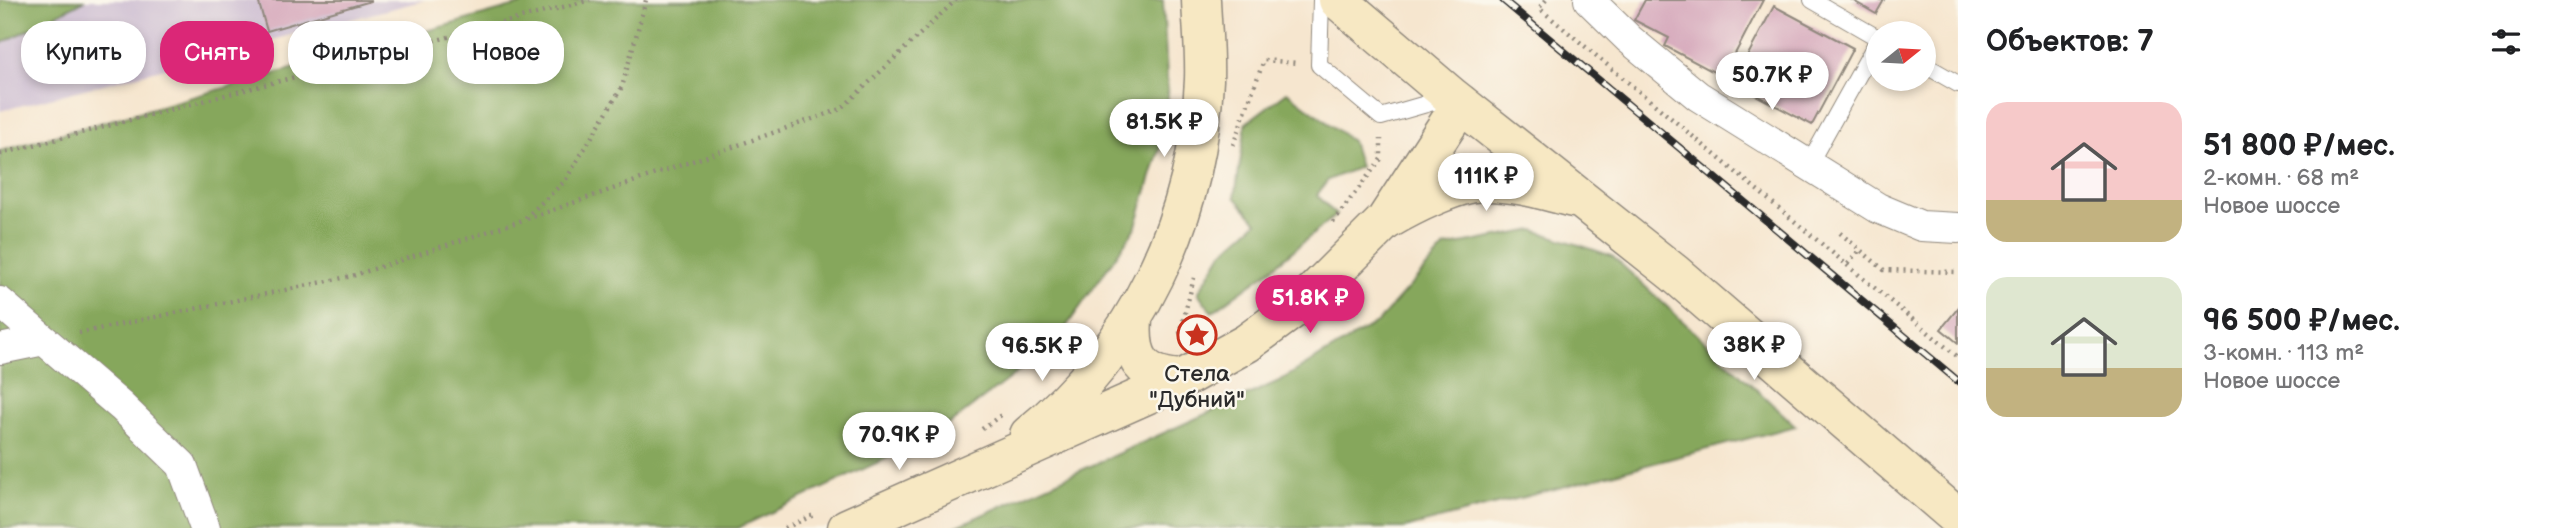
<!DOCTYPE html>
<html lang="ru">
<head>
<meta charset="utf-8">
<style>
  :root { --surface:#fff; --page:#f6f6f6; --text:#202124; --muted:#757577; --accent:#db2777 }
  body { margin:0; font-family:"Balsamiq Sans",sans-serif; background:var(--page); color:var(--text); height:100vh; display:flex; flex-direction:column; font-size:26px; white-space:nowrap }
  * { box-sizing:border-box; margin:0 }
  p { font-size:23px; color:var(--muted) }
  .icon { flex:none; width:38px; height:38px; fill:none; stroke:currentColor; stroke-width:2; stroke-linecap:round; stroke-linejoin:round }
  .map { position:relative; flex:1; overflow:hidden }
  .side { display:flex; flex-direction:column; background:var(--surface); width:595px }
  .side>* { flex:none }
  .hud { position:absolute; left:21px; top:21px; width:665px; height:63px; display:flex; gap:14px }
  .needle { width:46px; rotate:72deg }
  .tools { position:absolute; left:1866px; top:21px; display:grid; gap:14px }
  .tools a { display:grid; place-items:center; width:70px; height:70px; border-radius:50%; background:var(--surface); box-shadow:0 4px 10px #0003; font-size:35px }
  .price { position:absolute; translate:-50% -60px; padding:0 16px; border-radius:24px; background:#fff; color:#222; font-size:23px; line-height:46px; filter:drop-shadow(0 2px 4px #0008) }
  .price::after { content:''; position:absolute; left:50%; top:42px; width:21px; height:16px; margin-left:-10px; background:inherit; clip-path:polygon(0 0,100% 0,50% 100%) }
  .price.selected { background:var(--accent); color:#fff }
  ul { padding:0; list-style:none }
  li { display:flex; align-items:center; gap:21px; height:175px; padding:0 28px }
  li span { display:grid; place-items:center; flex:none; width:196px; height:140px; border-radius:21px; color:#555 }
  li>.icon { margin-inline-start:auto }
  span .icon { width:84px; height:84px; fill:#fffc; stroke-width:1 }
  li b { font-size:30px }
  h2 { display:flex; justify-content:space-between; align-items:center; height:84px; padding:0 28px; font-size:30px }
  .pill { padding:0 24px; border-radius:28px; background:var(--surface); box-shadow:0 4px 10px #0003; font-size:24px; line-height:63px }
  .pill.selected { background:var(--accent); color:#fff }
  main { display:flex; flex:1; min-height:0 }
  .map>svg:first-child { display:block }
  .industrial { fill:#cdbed2 }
  .forest { fill:#86a75b; stroke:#586943; stroke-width:2 }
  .building { fill:#d4a5b9 }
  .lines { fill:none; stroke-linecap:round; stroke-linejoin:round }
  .service-casing { stroke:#90887d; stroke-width:18 }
  .minor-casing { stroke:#90887d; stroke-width:32 }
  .secondary-casing { stroke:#90887d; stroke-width:41 }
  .path { stroke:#90887d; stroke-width:4.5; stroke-dasharray:2 5; stroke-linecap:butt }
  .service { stroke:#fff; stroke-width:16 }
  .minor { stroke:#fff; stroke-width:30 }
  .secondary { stroke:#f7e8c3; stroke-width:38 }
  .rail-casing { stroke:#2b2b2b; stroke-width:8 }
  .rail { stroke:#fbf7ec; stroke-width:5; stroke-dasharray:16; stroke-linecap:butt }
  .labels { text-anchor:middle; stroke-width:5; stroke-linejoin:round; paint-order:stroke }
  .poi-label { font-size:23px; fill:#2b2b2b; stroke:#fbf7ec }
</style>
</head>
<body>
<main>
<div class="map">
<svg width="1958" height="528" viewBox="0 0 1958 528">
  <rect width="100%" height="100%" fill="#fbf7ec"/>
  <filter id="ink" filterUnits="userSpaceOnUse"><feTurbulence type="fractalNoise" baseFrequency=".0143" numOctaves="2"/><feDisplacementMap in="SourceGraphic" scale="14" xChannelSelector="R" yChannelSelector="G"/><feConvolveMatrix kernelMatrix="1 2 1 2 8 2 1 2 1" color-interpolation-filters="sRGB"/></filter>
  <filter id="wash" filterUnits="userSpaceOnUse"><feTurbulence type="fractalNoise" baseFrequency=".00686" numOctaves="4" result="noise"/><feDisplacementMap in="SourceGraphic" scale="28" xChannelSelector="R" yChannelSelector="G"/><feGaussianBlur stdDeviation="1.57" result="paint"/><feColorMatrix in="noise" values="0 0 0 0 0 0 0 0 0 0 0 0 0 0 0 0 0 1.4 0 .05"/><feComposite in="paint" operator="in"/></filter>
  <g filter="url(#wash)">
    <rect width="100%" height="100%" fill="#f6e6cf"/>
    <!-- industrial -->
    <path class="industrial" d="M0 0H425L0 111Z"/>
    <!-- forest -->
    <path class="forest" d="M0 0H85L0 44Z
      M537 0H1163L1169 118 1135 229 1054 344 934 436 738 528H0V151Z
      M1287 92 1352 141 1360 167 1328 180 1317 195 1336 215 1265 274 1212 312 1198 293 1222 253 1257 222 1235 197 1246 123Z
      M1534 230 1612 256 1796 426 1405 528H953L1279 381 1378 322 1445 247Z"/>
    <g id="blocks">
      <!-- building -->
      <path class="building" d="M258 0H371V1L267 31Z
        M1645 0H1763L1723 77 1665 46 1669 38 1634 20Z
        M1852 0H1884L1876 14Z
        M1774 6 1853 48 1812 125 1733 83Z
        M1958 308V343L1941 329Z"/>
    </g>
  </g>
  <g filter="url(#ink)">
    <use href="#blocks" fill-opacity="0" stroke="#90887d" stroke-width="2"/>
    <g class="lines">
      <!-- service casing -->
      <g class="service-casing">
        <path id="service" d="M1321 0 1319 65 1381 117 1447 98
          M1812 0 1878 38
          M1923 64 1958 84
          M1809 164 1878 40"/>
      </g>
      <!-- minor casing -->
      <g class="minor-casing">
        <path id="minor" d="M1589 0 1629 39 1698 96 1878 208 1921 226 1958 228
          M0 302 44 340
          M0 349 44 340 122 407 182 465 205 528"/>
      </g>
      <!-- secondary casing -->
      <g class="secondary-casing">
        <path id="secondary" d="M1338 0 1452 97 1674 273 1958 518
          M1387 220C1411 206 1454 184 1482 182 1513 181 1543 190 1573 198
          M1133 320C1130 359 1142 377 1182 379
          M1029 435C1137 348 1198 218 1204 80 1205 53 1202 26 1201 0
          M847 528 1182 379 1247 343 1307 299 1385 221 1461 104"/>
      </g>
      <!-- path -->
      <path class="path" d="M1546 0 1539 8 1847 265 1860 250
        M1233 145 1264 60 1297 63
        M0 154 590 0
        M527 219 841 109 956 0
        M1333 222 1381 159V139
        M1840 233 1884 270 1958 272
        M1847 265 1958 357
        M79 333 352 276 523 220 565 181 622 87 646 0
        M1184 340 1180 332 1195 274
        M982 429 1001 415
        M785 528 816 514"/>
      <!-- service -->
      <use href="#service" class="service"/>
      <!-- minor -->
      <use href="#minor" class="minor"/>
      <!-- secondary -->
      <use href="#secondary" class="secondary"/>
      <!-- rail casing -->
      <g class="rail-casing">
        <path id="rail" d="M1503 0 1958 381"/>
      </g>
      <!-- rail -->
      <use href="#rail" class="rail"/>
    </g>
  </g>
  <!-- icons -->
  <defs>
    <g id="sight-ring" transform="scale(2.0125)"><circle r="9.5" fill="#fbf7ec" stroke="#c8321e" stroke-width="1.5"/><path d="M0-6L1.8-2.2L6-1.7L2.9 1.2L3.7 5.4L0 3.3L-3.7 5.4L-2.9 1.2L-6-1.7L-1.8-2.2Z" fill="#c8321e"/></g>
  </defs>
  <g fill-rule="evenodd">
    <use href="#sight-ring" x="1197" y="335"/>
  </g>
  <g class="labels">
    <!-- poi labels -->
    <g class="poi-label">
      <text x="1197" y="381">Стела<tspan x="1197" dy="26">"Дубний"</tspan></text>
    </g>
  </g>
</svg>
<div class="tools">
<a><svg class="needle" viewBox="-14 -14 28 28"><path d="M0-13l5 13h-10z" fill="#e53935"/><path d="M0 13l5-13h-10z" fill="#757577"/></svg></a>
</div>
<b class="price" style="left:1772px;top:112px">50.7K ₽</b>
<b class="price" style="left:1164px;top:159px">81.5K ₽</b>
<b class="price" style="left:1486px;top:213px">111K ₽</b>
<b class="price selected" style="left:1310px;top:335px">51.8K ₽</b>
<b class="price" style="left:1754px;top:382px">38K ₽</b>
<b class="price" style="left:1042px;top:383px">96.5K ₽</b>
<b class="price" style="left:899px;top:472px">70.9K ₽</b>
<div class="hud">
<a class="pill">Купить</a>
<a class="pill selected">Снять</a>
<a class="pill">Фильтры</a>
<a class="pill">Новое</a>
</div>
</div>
<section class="side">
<h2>Объектов: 7<svg class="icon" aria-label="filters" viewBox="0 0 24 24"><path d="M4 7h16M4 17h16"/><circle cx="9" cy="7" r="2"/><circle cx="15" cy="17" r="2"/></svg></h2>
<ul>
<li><span style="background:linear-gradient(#f6c9c9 70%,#c2b280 0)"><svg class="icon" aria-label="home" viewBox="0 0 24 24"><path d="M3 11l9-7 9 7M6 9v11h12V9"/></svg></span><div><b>51 800 ₽/мес.</b><p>2-комн. · 68 m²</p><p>Новое шоссе</p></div></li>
<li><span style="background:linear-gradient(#dfe7d0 65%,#c2b280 0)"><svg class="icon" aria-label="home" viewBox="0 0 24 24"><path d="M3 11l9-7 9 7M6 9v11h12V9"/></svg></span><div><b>96 500 ₽/мес.</b><p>3-комн. · 113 m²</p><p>Новое шоссе</p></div></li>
</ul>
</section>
</main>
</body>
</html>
